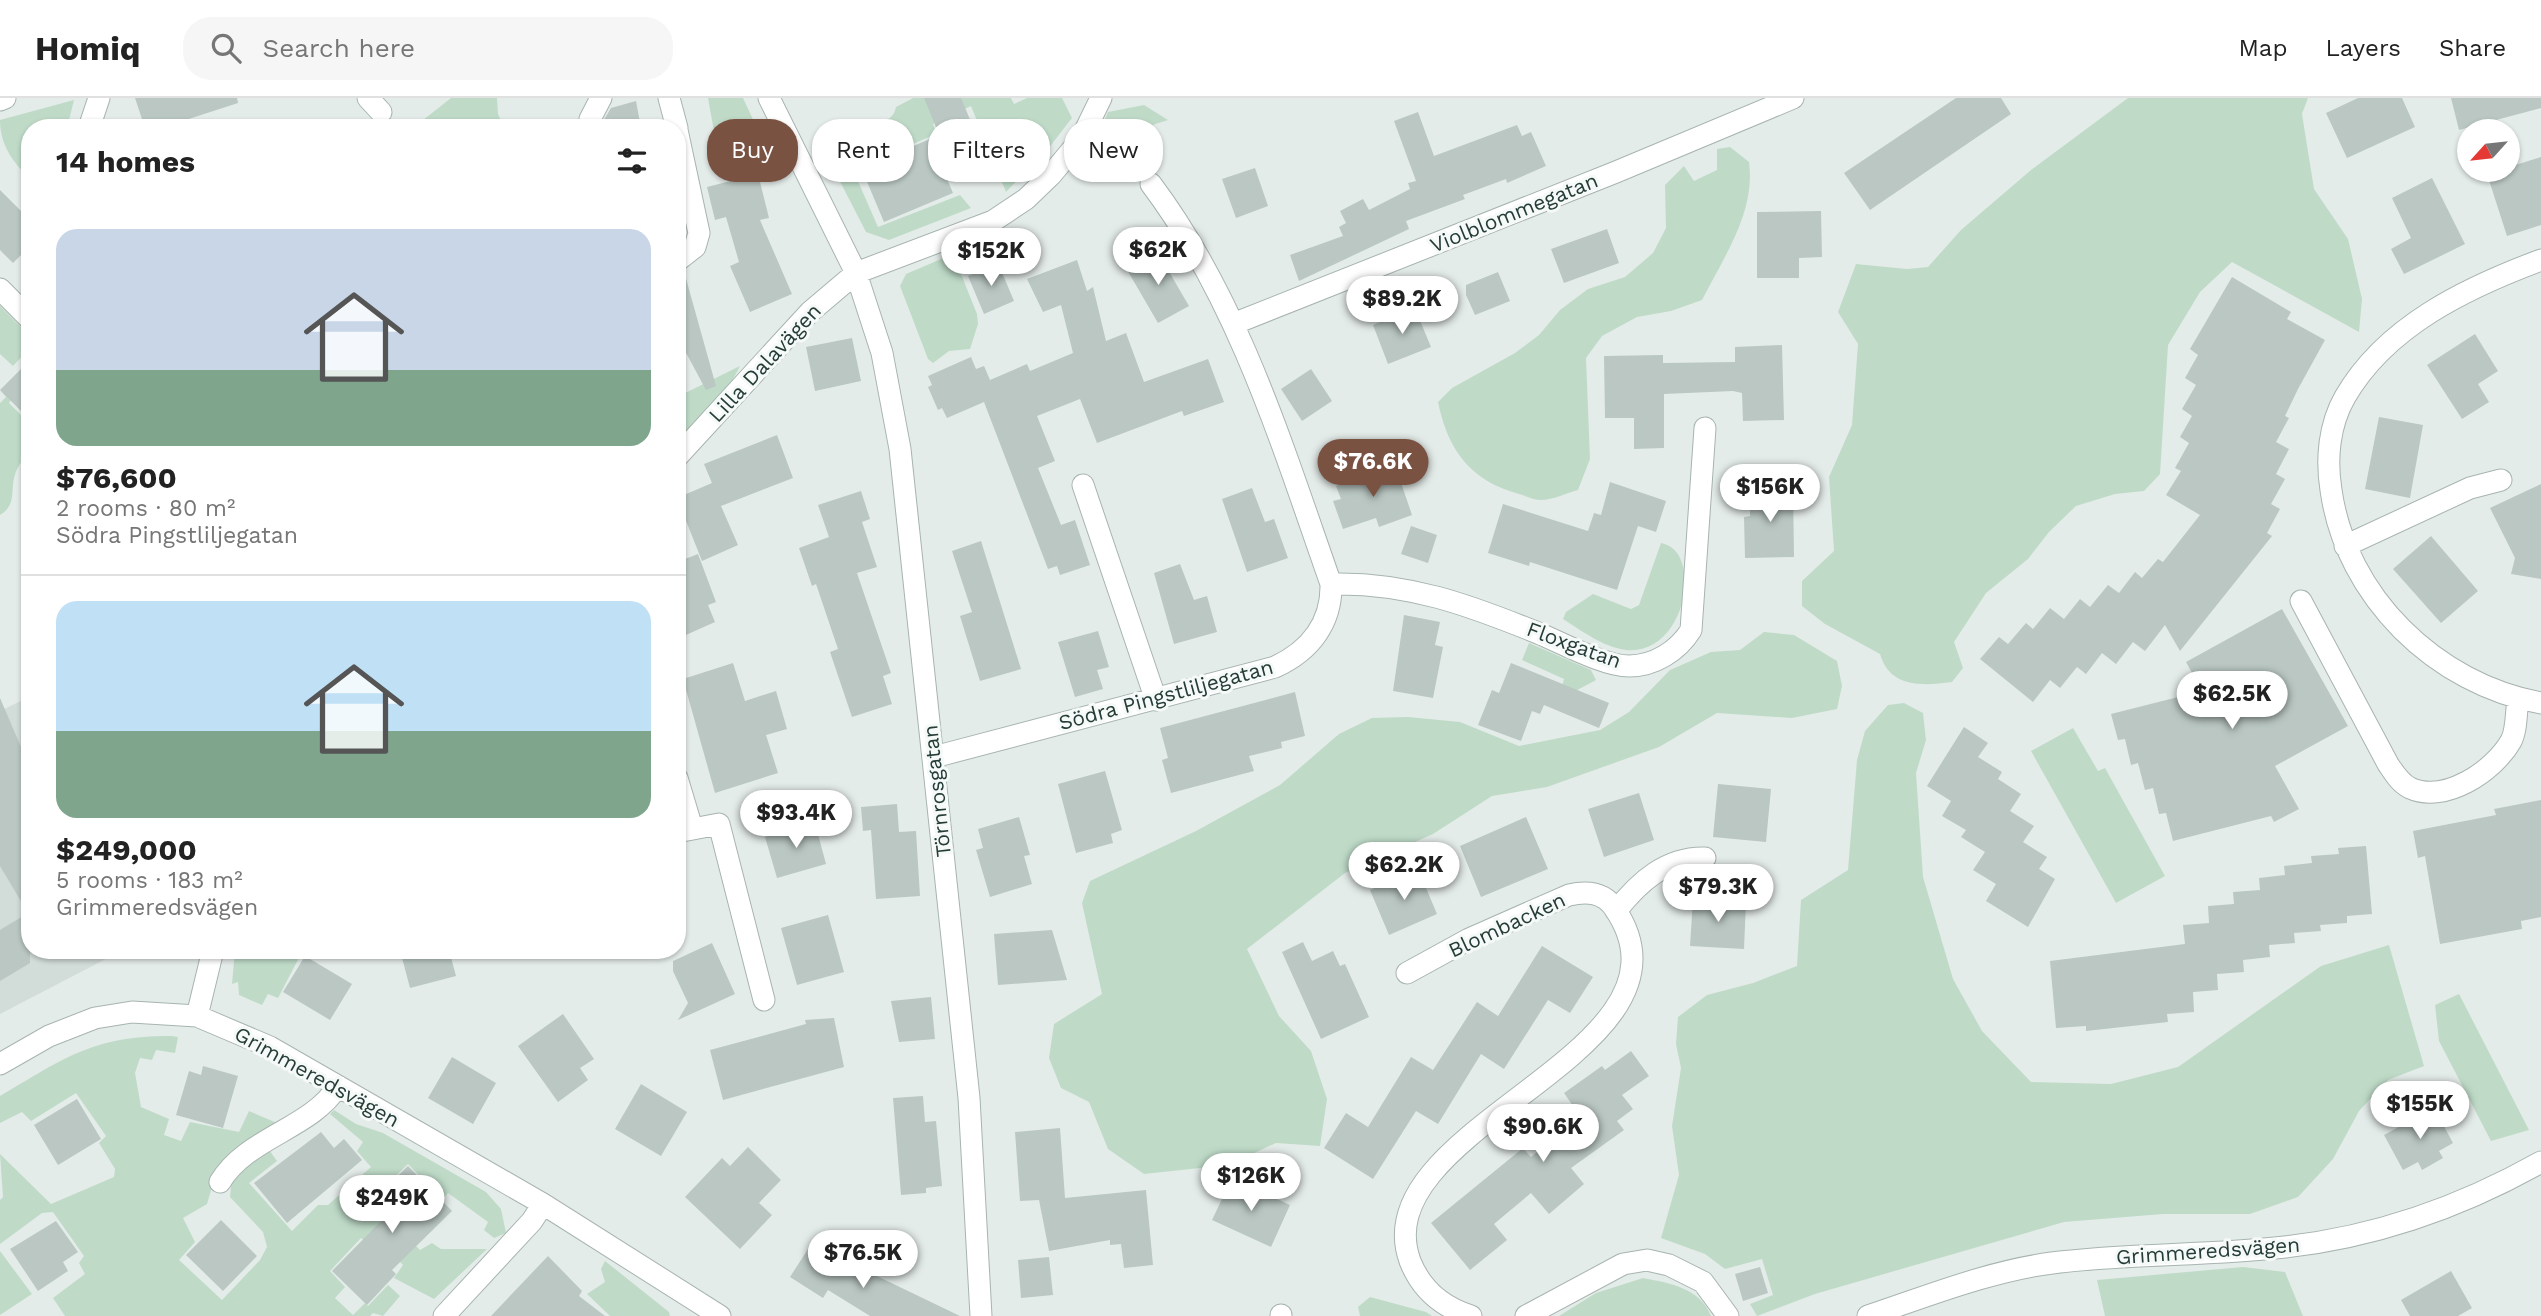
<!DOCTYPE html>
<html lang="en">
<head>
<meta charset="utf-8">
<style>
  :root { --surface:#fff; --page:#f6f6f6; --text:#222; --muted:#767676; --line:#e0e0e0; --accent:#7a5242 }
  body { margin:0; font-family:"Work Sans",sans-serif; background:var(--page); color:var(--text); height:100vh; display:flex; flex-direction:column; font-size:26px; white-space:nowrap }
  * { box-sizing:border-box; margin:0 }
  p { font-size:23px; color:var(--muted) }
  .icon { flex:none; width:38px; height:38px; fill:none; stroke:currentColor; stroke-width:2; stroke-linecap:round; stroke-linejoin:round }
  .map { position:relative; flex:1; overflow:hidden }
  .side { position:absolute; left:21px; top:21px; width:665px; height:840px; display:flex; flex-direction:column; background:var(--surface); border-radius:28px; box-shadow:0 2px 5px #0004 }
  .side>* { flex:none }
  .guide { position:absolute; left:707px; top:21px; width:665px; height:63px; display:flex; gap:14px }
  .needle { width:46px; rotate:243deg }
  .fabs { position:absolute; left:2457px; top:21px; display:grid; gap:14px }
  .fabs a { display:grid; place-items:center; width:63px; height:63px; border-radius:50%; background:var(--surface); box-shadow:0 2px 5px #0004; font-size:35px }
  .price { position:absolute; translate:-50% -60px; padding:0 16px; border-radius:24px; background:#fff; color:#222; font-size:23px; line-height:46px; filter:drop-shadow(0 2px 4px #0008) }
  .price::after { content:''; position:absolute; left:50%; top:42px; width:21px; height:16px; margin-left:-10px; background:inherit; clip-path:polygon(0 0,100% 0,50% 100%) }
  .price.active { background:var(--accent); color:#fff }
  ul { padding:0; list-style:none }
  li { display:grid; align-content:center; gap:14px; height:371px; padding:0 35px }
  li+li { border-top:2px solid var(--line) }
  li span { display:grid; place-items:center; height:217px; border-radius:21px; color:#555 }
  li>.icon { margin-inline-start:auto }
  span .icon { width:126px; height:126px; fill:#fffc; stroke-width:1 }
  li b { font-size:30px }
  h2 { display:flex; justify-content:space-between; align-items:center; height:84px; padding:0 35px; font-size:30px }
  .pill { padding:0 24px; border-radius:28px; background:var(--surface); box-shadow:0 2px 5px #0004; font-size:24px; line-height:63px }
  .pill.active { background:var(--accent); color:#fff }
  header { display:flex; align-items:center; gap:42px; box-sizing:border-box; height:98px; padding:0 35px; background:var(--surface); border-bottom:2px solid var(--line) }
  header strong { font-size:33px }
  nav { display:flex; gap:38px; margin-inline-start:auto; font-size:24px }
  .search { width:490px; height:63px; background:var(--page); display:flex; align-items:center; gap:18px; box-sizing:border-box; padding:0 24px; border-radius:28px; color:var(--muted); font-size:26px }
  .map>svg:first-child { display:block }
  .built { fill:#d2dcd8 }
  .green { fill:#bfdbc8 }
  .building { fill:#bac7c2 }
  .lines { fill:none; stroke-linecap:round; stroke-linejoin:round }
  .minor-casing { stroke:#a7b4b0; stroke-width:23 }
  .minor { stroke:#fff; stroke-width:21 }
  .labels { text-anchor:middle; stroke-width:6; stroke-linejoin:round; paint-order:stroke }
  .street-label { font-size:21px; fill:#253c37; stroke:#f5f9f7 }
</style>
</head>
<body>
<header>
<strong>Homiq</strong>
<div class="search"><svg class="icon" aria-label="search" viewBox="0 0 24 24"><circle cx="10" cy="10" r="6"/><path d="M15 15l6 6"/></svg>Search here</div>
<nav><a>Map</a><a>Layers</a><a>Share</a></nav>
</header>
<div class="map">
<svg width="2541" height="1218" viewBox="0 0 2541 1218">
  <rect width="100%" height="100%" fill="#e4ece9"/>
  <!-- built -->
  <path class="built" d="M23 602 30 617V852H123L0 916V613Z"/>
  <!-- green -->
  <path class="green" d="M451 0H497L498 16 504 30H413Z
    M708 0H743L770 58 748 59 720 67Z
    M913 0H1011L1014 6 1027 0H1062L1072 20 1051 47 1006 94 971 8 933 26 936 36 878 61 881 70 857 81 878 129 960 97 971 110 889 142 866 134 831 66 869 50 865 30C878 21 892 27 896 9Z
    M2128 0H2308L2302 16 2314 91 2348 141 2362 201 2359 234 2232 164 2200 194 2168 247 2160 376 2144 393 2115 396 2076 408 2049 434 2028 461 1986 495 1954 544 1963 570 1952 584C1922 588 1890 590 1880 556L1825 526 1802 508V483L1834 453 1829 379 1852 327 1858 246 1838 214 1856 166 1907 171 1928 169 1961 132 2031 72Z
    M74 2 67 30H30L28 79C12 63 0 46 0 22Z
    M1144 7 1168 22 1109 41 1103 26 1108 14Z
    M1730 49 1749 64C1756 113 1724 159 1702 202L1671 213 1637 219 1602 238 1586 260 1590 361 1578 392C1567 395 1552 402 1541 402 1534 402 1526 398 1519 396 1471 383 1448 353 1438 304L1452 290 1515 255 1539 237 1560 212 1588 191 1625 179 1653 155 1666 130 1665 87 1684 68 1694 83 1717 72V51Z
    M953 156 977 216 978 226 970 251 949 253 933 265 928 261 900 188 906 176Z
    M0 208 30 238V250L13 268 0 256Z
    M740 268 729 289 686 338 677 329V299Z
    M1 293 14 297 9 305 22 318 30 311V354C0 382 24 403 0 417V305L6 299Z
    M1661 445C1704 452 1687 558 1626 552 1603 549 1582 533 1563 521L1566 514 1593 496 1631 511 1639 507Z
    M1764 534 1794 537 1837 563 1842 588 1837 611 1792 620 1717 615 1659 649 1547 689 1492 698 1433 736 1345 775 1247 851 1279 918 1311 953 1327 1001 1320 1048 1276 1045 1228 1067 1144 1076 1108 1051 1089 1004 1061 990 1049 960 1054 926 1102 896 1082 805 1090 783 1196 733 1280 687 1339 636 1372 620 1408 619 1460 624 1519 648 1600 632 1629 614 1670 572 1711 554 1740 552Z
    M1529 545 1591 572 1596 582 1566 598 1561 592 1564 581 1522 562Z
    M1904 605 1923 615 1926 642 1916 675 1923 779 1953 881 1982 933 2031 984 2111 986 2178 969 2321 868 2389 847 2424 968 2388 982 2359 1013 2333 1061 2298 1099 2250 1116H2163L2064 1124 1815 1196 1757 1218 1750 1206 1773 1197 1762 1161 1725 1171 1705 1156 1661 1140 1679 1077 1672 1028 1681 970 1676 946 1678 919 1707 897 1753 885 1797 868 1801 802 1848 772 1857 662 1865 633 1888 607Z
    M2073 630 2098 673 2105 670 2165 778 2116 805 2031 653Z
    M235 852 244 854 303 852 278 900 268 896 262 907 239 897 238 884 232 886Z
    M2459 896 2529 1032 2491 1043 2439 943 2435 907Z
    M171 938 178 939 175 955 156 952 152 962 140 960 135 975 141 1009 169 1021 164 1037 181 1043 190 1024 239 1034 249 1013 277 1025 212 1089 207 1106 183 1120 195 1144 179 1162 222 1202 260 1162 267 1149 263 1134 230 1099 232 1078 267 1049 277 1063 249 1085 292 1133 318 1107H328L371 1069 357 1053 363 1044 330 1016 334 1012 356 1026 383 1035 486 1094 501 1111 506 1135 494 1140 484 1132 488 1124 448 1095 442 1101 408 1066 373 1100 386 1114 379 1122 392 1134 398 1130 420 1152 432 1145 441 1151H487L434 1201 394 1180 403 1167 374 1137 366 1144 361 1140 330 1173 345 1189 335 1200 353 1217 365 1205 368 1208 388 1187 400 1198 383 1218 373 1215 370 1218H65L53 1200 85 1176 79 1165 84 1158 53 1114 42 1115 0 1146V1102L3 1099 0 1056 51 1106 114 1079 115 1071 99 1045 106 1038 76 995 31 1023 22 1014 0 1025V998C65 960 92 938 171 938Z
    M0 1153 32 1196 0 1217Z
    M605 1163 669 1214 670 1218H610L587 1196 605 1184 601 1171Z
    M2243 1169 2285 1174 2303 1218H2105L2097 1182Z
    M1643 1180C1670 1185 1700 1190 1711 1218H1559L1596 1195Z
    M1370 1199 1426 1214 1432 1218H1360L1358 1209Z"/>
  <!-- building -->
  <path class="building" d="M135 0H237L238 5 161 30H145Z
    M924 0H961L979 43 947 56Z
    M1956 0H2001L2011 16 1870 112 1844 75Z
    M2358 0H2402L2415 29 2347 60 2326 15Z
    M2451 0H2541V10L2459 32Z
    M636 3 641 30H599L611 10Z
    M1418 14 1434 58 1517 27 1522 38 1531 34 1546 68 1507 85 1506 81 1463 97 1465 101 1406 123 1409 131 1299 183 1290 157 1343 138 1339 129 1346 125 1340 113 1363 101 1369 112 1410 91 1408 85 1416 83 1394 23Z
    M930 41 953 95 884 124 865 79 886 70 882 61Z
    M2541 59V127L2507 138 2487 76Z
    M1255 70 1268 108 1236 120 1222 81Z
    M758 76 769 120 760 122 792 196 750 214 730 168 739 164 726 119 715 122 707 89Z
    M2432 80 2465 146 2404 176 2391 151 2411 140 2392 100Z
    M0 92 30 122V148L13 165 0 152Z
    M1821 113 1822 159 1799 160V180H1757V114Z
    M1607 131 1619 165 1564 185 1551 151Z
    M1157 153 1189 208 1158 225 1126 170Z
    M1077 162 1087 193 1093 189 1106 243 1126 235 1144 284 1208 261 1224 304 1184 318 1182 313 1097 345 1080 301 1037 318 1055 363 1038 370 1061 427 1075 422 1090 467 1060 477 1057 468 1048 471 984 304 947 320 942 310 938 312 928 289 932 287 928 278 971 259 976 271 984 268 990 282 1027 266 1030 273 1073 255 1061 207 1043 214 1027 181Z
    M998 165 1014 203 984 216 968 178Z
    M1498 174 1510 203 1475 217 1466 197V187Z
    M685 177 716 288 706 292 684 251 677 253V178Z
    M2232 179 2291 214 2287 221 2325 242 2298 291 2285 318 2289 320 2276 344 2289 351 2276 376 2285 381 2271 406 2280 411 2267 435 2272 438 2180 553 2165 527 2145 553 2133 544 2116 566 2102 555 2086 576 2077 569 2060 590 2050 582 2033 604 1980 561 1999 539 2008 546 2026 525 2033 531 2050 510 2064 521 2080 501 2090 509 2108 487 2119 495 2135 474 2142 480 2158 461 2163 464 2200 417 2166 397 2181 373 2175 370 2189 345 2180 339 2192 318 2182 311 2196 287 2185 280 2198 257 2190 251Z
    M1406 213H1416L1431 249 1388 266 1373 227Z
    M2475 236 2498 273 2478 286 2489 304 2462 321 2427 267Z
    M852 240 861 283 815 293 806 249Z
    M1782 247 1784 322 1743 323 1742 295 1733 293 1664 296V350L1634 351V320H1605L1604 258 1663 257V265L1735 264V249Z
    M30 262V322L0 292Z
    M1311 271 1332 303 1302 323 1281 291Z
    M2379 319 2423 327 2410 400 2365 391Z
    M777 337 793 380 721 408 738 447 702 463 677 400 712 385 704 366Z
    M1395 367 1412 417 1379 429 1376 420 1343 431 1333 403 1341 401 1336 388Z
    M1610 384 1666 403 1656 434 1638 428 1617 492 1530 464 1529 468 1488 455 1503 406 1588 433 1594 415 1601 417Z
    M2541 386V481L2511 476 2515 460 2490 410Z
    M1252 390 1265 424 1274 421 1288 460 1247 474 1222 401Z
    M1793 390 1794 459 1745 460 1744 419 1750 418V391Z
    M861 393 870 421 862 424 877 469 857 475 891 575 883 578 892 606 852 619 830 554 838 551 816 486 812 488 799 450 829 439 818 407Z
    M1411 428 1437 437 1428 465 1401 456Z
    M2431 438 2478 493 2441 525 2393 471Z
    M981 443 1021 571 980 583 960 518 972 514 952 453Z
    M698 456 716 504 708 507 715 524 677 541V464Z
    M1180 466 1194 502 1207 498 1217 534 1174 546 1154 475Z
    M2282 511 2348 628 2275 668 2299 711 2274 724 2271 718 2173 743 2166 715 2159 716 2153 690 2145 692 2138 665 2131 667 2125 641 2118 642 2111 616 2202 593 2186 564Z
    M1404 517 1440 524 1435 547 1443 549 1433 600 1393 593Z
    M1098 533 1109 569 1097 572 1103 591 1075 599 1058 544Z
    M733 565 745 603 776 593 787 631 766 637 778 675 715 695 683 581Z
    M1511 565 1609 605 1599 630 1544 607 1540 616 1532 613 1521 643 1478 627 1492 592 1499 595Z
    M1295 594 1305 638 1281 644 1282 650 1249 658 1254 673 1171 695 1162 662 1168 660 1160 630Z
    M0 600 30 670V865L0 883V832L28 815 0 768Z
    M1964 629 1988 645 1978 659 2002 674 1998 681 2021 696 2010 713 2034 728 2023 744 2047 759 2039 771 2055 781 2028 829 1986 803 1996 786 1973 772 1985 754 1961 739 1966 732 1942 718 1951 703 1927 688Z
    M1105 673 1122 732 1111 736 1113 745 1076 755 1058 686Z
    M1718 686 1771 691 1766 744 1713 739Z
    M1639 695 1654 742 1604 759 1588 711Z
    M2541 702V819L2521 823 2522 831 2440 846 2425 758 2418 760 2413 733 2496 717 2494 711Z
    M897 706 899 734 916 733 920 798 876 801 871 732 863 733 861 709Z
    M1019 719 1030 757 1024 758 1032 786 990 799 976 752 983 750 978 731Z
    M1526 719 1548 771 1481 799 1460 748Z
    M815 725 826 766 777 780 765 739Z
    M2366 748 2372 816 2347 818V825L2320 827 2321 833 2294 835 2295 845 2269 847 2270 859 2243 862 2244 874 2217 876 2218 892 2193 894 2194 914 2167 916 2168 924 2086 933V928L2056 930 2050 863 2185 846 2183 827 2209 825 2208 808 2234 806 2233 794 2260 792 2259 780 2285 777 2284 768 2312 765 2311 758 2339 756 2338 750Z
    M1418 771 1437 816 1389 837 1370 792Z
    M1693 801 1746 804 1744 851 1690 848Z
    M828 817 844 874 797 887 781 830Z
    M1052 832 1067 882 998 887 994 836Z
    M1303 844 1312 863 1333 853 1340 868 1345 866 1369 919 1321 941 1282 854Z
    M712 845 735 896 678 922 688 905 673 873V863Z
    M1542 848 1593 879 1570 915 1548 902 1504 971 1481 956 1438 1026 1416 1013 1373 1081 1324 1050 1346 1015 1368 1029 1411 959 1433 972 1477 904 1498 918Z
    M400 852H449L456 878 410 890Z
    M305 858 352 886 330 922 283 894Z
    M931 899 935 941 899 944 891 903Z
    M563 916 594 961 580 970 588 982 558 1004 518 948Z
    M834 920 844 969 723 1002 710 952 806 926 805 922Z
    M1631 953 1649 978 1622 997 1633 1011 1617 1023 1624 1032 1571 1070 1584 1086 1549 1116 1531 1095 1494 1126 1507 1142 1470 1172 1431 1125 1523 1050 1531 1059 1580 1018 1564 995 1602 968 1605 972Z
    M452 959 496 985 473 1026 428 1000Z
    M203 968 238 978 223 1030 176 1017 189 973 201 977Z
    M641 986 687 1014 661 1058 615 1031Z
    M923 998 925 1024 936 1023 942 1088 926 1090V1095L901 1097 893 1000Z
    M77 1001 101 1041 58 1067 34 1027Z
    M2434 1010 2453 1045 2439 1053 2443 1060 2422 1072 2418 1064 2403 1072 2384 1037Z
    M1060 1030 1065 1100 1146 1092 1153 1167 1124 1170 1121 1146 1110 1147V1142L1049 1153 1039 1102 1020 1103 1015 1034Z
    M321 1034 334 1050 344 1041 362 1062 287 1125 254 1085Z
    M748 1049 781 1082 759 1105 772 1117 740 1151 685 1099 722 1060 730 1068Z
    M408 1068 452 1113 392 1172 396 1176 367 1207 332 1173 389 1115 375 1100Z
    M1232 1080 1290 1107 1271 1149 1212 1122Z
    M221 1122 257 1158 223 1193 186 1157Z
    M56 1123 78 1154 63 1164 68 1173 38 1193 10 1151Z
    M808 1151 848 1177 854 1167 960 1218H870L828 1192 823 1200 790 1179Z
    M548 1158 582 1193 579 1198 605 1218H491Z
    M1049 1159 1053 1197 1021 1200 1018 1162Z
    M1760 1169 1768 1195 1743 1203 1735 1176Z
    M2451 1173 2472 1210 2458 1218H2410L2401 1202Z"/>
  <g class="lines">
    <!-- minor casing -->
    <g class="minor-casing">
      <path id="minor" d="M368 0 381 14
        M669 0 677 30
        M769 0 856 175 882 255 900 351 969 1000 981 1218
        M0 2 5 0
        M590 21 601 0
        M89 30 99 0
        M677 32 699 135 695 149 677 163
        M2541 162C2466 190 2386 228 2345 299 2329 327 2326 361 2331 392 2346 499 2436 586 2541 605
        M0 191 30 221
        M1233 226 1616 74 1793 0
        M677 359 810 214 856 175 993 123 1026 101 1051 77 1081 41 1101 0
        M1083 387 1156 602
        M2345 448 2470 390 2501 382
        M1331 486C1407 484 1469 507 1538 535 1562 545 1604 568 1629 568 1654 568 1678 553 1691 532L1705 330
        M2301 503 2388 666C2394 675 2400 685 2410 690 2445 706 2494 673 2511 643 2517 632 2516 613 2518 601
        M934 659 1275 569C1310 553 1332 525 1331 486 1283 350 1239 203 1151 86
        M677 680 692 730
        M677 734 719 726 764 902
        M1616 813C1639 784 1666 759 1705 760
        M1407 875 1469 841 1569 797C1587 793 1604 794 1615 811 1712 955 1361 1028 1410 1163 1421 1191 1442 1209 1471 1218
        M197 918 213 852
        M0 966 49 938 95 920 132 914 197 918 270 949 543 1106 720 1218
        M220 1084C247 1039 311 1031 338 988
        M444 1218 532 1123 543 1106
        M1281 1218V1217
        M1526 1218 1623 1166 1647 1162 1669 1167 1703 1184 1728 1218
        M1868 1218C1928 1198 1990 1173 2052 1165 2129 1155 2208 1158 2285 1149 2375 1139 2463 1108 2541 1064"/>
    </g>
    <!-- minor -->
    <use href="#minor" class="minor"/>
  </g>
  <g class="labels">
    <!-- street labels -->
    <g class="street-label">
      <text transform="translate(1514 115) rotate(-22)" y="7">Violblommegatan</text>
      <text transform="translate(765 265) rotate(-47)" y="7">Lilla Dalavägen</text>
      <text transform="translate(1574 547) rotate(20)" y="7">Floxgatan</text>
      <text transform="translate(1166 597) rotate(-15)" y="7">Södra Pingstliljegatan</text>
      <text transform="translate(937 693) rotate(-96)" y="7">Törnrosgatan</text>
      <text transform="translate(1507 827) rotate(-25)" y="7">Blombacken</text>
      <text transform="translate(317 979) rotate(29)" y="7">Grimmeredsvägen</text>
      <text transform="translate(2208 1153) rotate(-4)" y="7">Grimmeredsvägen</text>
    </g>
  </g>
</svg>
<div class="fabs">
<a><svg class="needle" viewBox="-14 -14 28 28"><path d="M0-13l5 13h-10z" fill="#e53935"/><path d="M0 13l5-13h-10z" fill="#767676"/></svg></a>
</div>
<b class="price" style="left:1158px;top:189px">$62K</b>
<b class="price" style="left:991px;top:190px">$152K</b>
<b class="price" style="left:1402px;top:238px">$89.2K</b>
<b class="price active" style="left:1373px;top:401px">$76.6K</b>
<b class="price" style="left:1770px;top:426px">$156K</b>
<b class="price" style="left:2232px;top:633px">$62.5K</b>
<b class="price" style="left:796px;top:752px">$93.4K</b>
<b class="price" style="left:1404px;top:804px">$62.2K</b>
<b class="price" style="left:1718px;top:826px">$79.3K</b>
<b class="price" style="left:2420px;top:1043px">$155K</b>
<b class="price" style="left:1543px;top:1066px">$90.6K</b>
<b class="price" style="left:1251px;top:1115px">$126K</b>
<b class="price" style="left:392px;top:1137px">$249K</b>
<b class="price" style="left:863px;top:1192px">$76.5K</b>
<div class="guide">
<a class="pill active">Buy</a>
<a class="pill">Rent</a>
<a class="pill">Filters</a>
<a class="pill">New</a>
</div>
<section class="side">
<h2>14 homes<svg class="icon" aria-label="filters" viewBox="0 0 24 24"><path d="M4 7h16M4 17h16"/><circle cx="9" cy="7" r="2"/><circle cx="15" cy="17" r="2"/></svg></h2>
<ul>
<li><span style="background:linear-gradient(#c9d6e8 65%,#7fa58c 0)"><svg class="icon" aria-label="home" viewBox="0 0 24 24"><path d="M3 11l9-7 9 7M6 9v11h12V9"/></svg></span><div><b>$76,600</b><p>2 rooms · 80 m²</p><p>Södra Pingstliljegatan</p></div></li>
<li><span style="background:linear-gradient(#bfe0f5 60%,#7fa58c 0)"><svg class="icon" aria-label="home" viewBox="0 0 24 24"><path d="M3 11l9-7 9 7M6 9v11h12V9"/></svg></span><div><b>$249,000</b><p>5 rooms · 183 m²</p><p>Grimmeredsvägen</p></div></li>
</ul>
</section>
</div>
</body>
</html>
